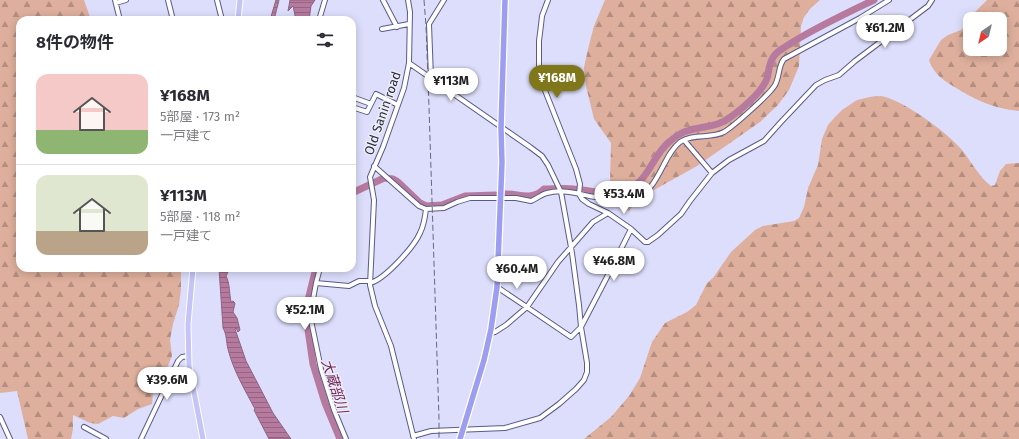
<!DOCTYPE html>
<html lang="ja">
<head>
<meta charset="utf-8">
<style>
  :root { --surface:#fff; --page:#f7f7f7; --text:#2b2b33; --muted:#7c7c81; --line:#e1e1e2; --accent:#80771b }
  body { margin:0; font-family:"Fira Sans","Noto Sans JP",sans-serif; background:var(--page); color:var(--text); height:100vh; display:flex; flex-direction:column; font-size:15px; white-space:nowrap }
  * { box-sizing:border-box; margin:0 }
  p { font-size:13px; color:var(--muted) }
  .icon { flex:none; width:22px; height:22px; fill:none; stroke:currentColor; stroke-width:2; stroke-linecap:round; stroke-linejoin:round }
  .map { position:relative; flex:1; overflow:hidden }
  .sheet { position:absolute; left:16px; top:16px; width:340px; height:256px; display:flex; flex-direction:column; background:var(--surface); border-radius:12px; box-shadow:0 2px 10px #0003 }
  .sheet>* { flex:none }
  .needle { width:26px; rotate:215deg }
  .buttons { position:absolute; left:963px; top:12px; display:grid; gap:8px }
  .buttons a { display:grid; place-items:center; width:44px; height:44px; border-radius:8px; background:var(--surface); box-shadow:0 2px 10px #0003; font-size:20px }
  .price { position:absolute; translate:-50% -34px; padding:0 9px; border-radius:14px; background:#fff; color:#222; font-size:13px; line-height:26px; filter:drop-shadow(0 1px 2px #0008) }
  .price::after { content:''; position:absolute; left:50%; top:24px; width:12px; height:9px; margin-left:-6px; background:inherit; clip-path:polygon(0 0,100% 0,50% 100%) }
  .price.on { background:var(--accent); color:#fff }
  ul { padding:0; list-style:none }
  li { display:flex; align-items:center; gap:12px; height:100px; padding:0 20px }
  li+li { border-top:1px solid var(--line) }
  li span { display:grid; place-items:center; flex:none; width:112px; height:80px; border-radius:12px; color:#555 }
  li>.icon { margin-inline-start:auto }
  span .icon { width:48px; height:48px; fill:#fffc; stroke-width:1 }
  li b { font-size:17px }
  h2 { display:flex; justify-content:space-between; align-items:center; height:48px; padding:0 20px; font-size:17px }
  .map>svg:first-child { display:block }
  .forest { fill:url(#forest-firs) }
  .water { fill:url(#water-rules); stroke:#8d6382 }
  .lines { fill:none; stroke-linecap:round; stroke-linejoin:round }
  .river { stroke:#b77a9f; stroke-width:7 }
  .minor-casing { stroke:#5a5b85; stroke-width:6 }
  .major-casing { stroke:#fff; stroke-width:7 }
  .highway-casing { stroke:#fff; stroke-width:8 }
  .minor { stroke:#fff; stroke-width:4 }
  .major { stroke:#c4c4f7; stroke-width:5 }
  .highway { stroke:#9d9df1; stroke-width:5.5 }
  .rail { stroke:#67687e; stroke-width:1; stroke-dasharray:6 3; stroke-linecap:butt }
  .labels { text-anchor:middle; stroke-width:3; stroke-linejoin:round; paint-order:stroke }
  .street-label { font-size:13px; fill:#2b2c3e; stroke:#ecedf7 }
  .water-label { font-size:14px; font-style:italic; fill:#732a5b; stroke:#ecedf7 }
</style>
</head>
<body>
<div class="map">
<svg width="1019" height="439" viewBox="0 0 1019 439">
  <defs>
    <pattern id="forest-firs" width="22" height="20" patternUnits="userSpaceOnUse"><rect width="22" height="20" fill="#deaf9c"/><path d="M5 1l3.5 6h-7zM16 11l3.5 6h-7z" fill="#b48f81"/></pattern>
    <pattern id="water-rules" width="6" height="5" patternUnits="userSpaceOnUse"><rect width="6" height="5" fill="#b77a9f"/><path d="M0 2.5h6" fill="none" stroke="#956483"/></pattern>
  </defs>
  <rect width="100%" height="100%" fill="#dcdefc"/>
  <!-- forest -->
  <path class="forest" d="M0 0H84L91 20H20V268H181V289L179 305 173 324 170 340 172 356 165 373 153 392 152 404 138 409 124 418 113 416 98 424 90 423 73 415V429L71 439H28L17 391 0 393Z
    M605 0H820L810 9 804 17 801 26 799 66 789 90 778 105 760 122 697 166 645 195 631 208 629 212 613 190 610 182 611 143 594 119 586 86 584 67 589 45 594 26Z
    M987 0H1019V111C995 108 982 103 961 91 947 82 935 77 929 60L941 40 948 35 961 30 970 20V49H1000V19H971L975 12Z
    M881 96C902 99 948 133 962 150 970 160 980 178 991 186L995 185 1000 171 1006 164 1019 163V439H584L611 417 629 396 640 378 652 342 665 323 687 312 696 305 707 283 713 278 731 252 755 230 763 226 794 221 799 218 804 207 808 188 818 165 822 139 828 125 835 117 842 110 857 100 870 97Z"/>
  <!-- water -->
  <path class="water" d="M276 0H279L274 20H270Z
    M290 0H315L311 6 309 20H296L293 6 288 11Z
    M219 268H230L226 276C230 284 229 292 231 302L233 301 235 303 233 312 237 318 240 330 238 332 236 328 235 329 246 361 258 384 273 413 291 439H269L254 410 255 409C245 390 233 370 228 349 226 341 227 335 223 328Z"/>
  <g class="lines">
    <!-- river -->
    <path class="river" d="M352 193 384 178 393 179 398 182 420 203 426 206 442 205 465 196 495 195
      M505 194C520 194 532 201 544 189 554 189 564 188 574 189 589 190 607 196 622 192 648 185 651 157 669 142 673 139 678 134 684 132 701 125 716 129 732 116 744 107 759 95 766 81 770 73 767 66 774 56 778 50 787 46 793 42 819 26 847 13 874 0
      M316 268 308 300 307 323 313 364 325 403 340 439"/>
    <!-- minor casing -->
    <g class="minor-casing">
      <path id="minor" d="M115 0 120 20
        M168 0 173 20
        M217 0 222 20
        M383 0 397 27
        M408 0 410 12 409 63 404 88 383 147 370 177 374 200 370 285 375 306 391 346 414 439
        M548 0 542 16 541 25 539 41V67L544 88 576 169 580 184 579 194 582 199 589 204 608 213 631 229 645 242H648L658 235 681 214 690 201 712 173 729 160 764 141 781 122 816 85 825 80 839 75 855 61 928 6 932 0
        M116 3 126 0
        M319 20 325 0
        M382 29 409 24
        M409 63 530 147 542 156 548 165 561 192 572 253 579 305 581 327 587 363V372L584 380 576 389 559 404 540 418 505 428 431 431 413 436
        M431 78 429 24 444 0
        M352 97 371 104 376 94 398 105
        M352 107 367 112 371 104
        M684 140 712 173
        M374 166 419 206 426 209 444 208 457 202 470 198H516L531 201C536 199 542 194 547 193 561 189 576 193 589 196 599 198 625 199 635 197 659 191 662 156 680 142 693 133 711 139 724 132 734 126 770 94 775 85 780 76 778 66 784 59L860 18 889 0
        M316 283 320 268
        M370 283C384 280 414 247 420 233 424 225 425 218 426 209
        M497 287 571 337 581 327 607 277 631 229
        M490 333 495 332 506 325 527 307 558 262 593 222 608 213
        M0 417 10 439
        M84 427 106 439
        M141 439 178 361 182 357 189 356
        M346 439 334 410 321 369 313 330 310 316 316 283 349 286 359 281H370"/>
    </g>
    <!-- major casing -->
    <g class="major-casing">
      <path id="major" d="M238 20 240 0
        M193 268 188 324 189 366 203 439"/>
    </g>
    <!-- highway casing -->
    <g class="highway-casing">
      <path id="highway" d="M460 439 484 360 491 329 497 287 502 162 501 128 505 0"/>
    </g>
    <!-- minor -->
    <use href="#minor" class="minor"/>
    <!-- major -->
    <use href="#major" class="major"/>
    <!-- highway -->
    <use href="#highway" class="highway"/>
    <!-- rail -->
    <path class="rail" d="M424 0 426 26 429 107 439 419V439"/>
  </g>
  <g class="labels">
    <!-- street labels -->
    <g class="street-label">
      <text transform="translate(382 113) rotate(-71)" y="5">Old Sanin road</text>
    </g>
    <!-- water labels -->
    <g class="water-label">
      <text transform="translate(335 386) rotate(72)" y="5">大蔵部川</text>
    </g>
  </g>
</svg>
<div class="buttons">
<a><svg class="needle" viewBox="-14 -14 28 28"><path d="M0-13l5 13h-10z" fill="#e53935"/><path d="M0 13l5-13h-10z" fill="#7c7c81"/></svg></a>
</div>
<b class="price" style="left:885px;top:49px">¥61.2M</b>
<b class="price on" style="left:557px;top:99px">¥168M</b>
<b class="price" style="left:451px;top:102px">¥113M</b>
<b class="price" style="left:624px;top:215px">¥53.4M</b>
<b class="price" style="left:614px;top:282px">¥46.8M</b>
<b class="price" style="left:517px;top:290px">¥60.4M</b>
<b class="price" style="left:305px;top:331px">¥52.1M</b>
<b class="price" style="left:167px;top:401px">¥39.6M</b>
<section class="sheet">
<h2>8件の物件<svg class="icon" aria-label="filters" viewBox="0 0 24 24"><path d="M4 7h16M4 17h16"/><circle cx="9" cy="7" r="2"/><circle cx="15" cy="17" r="2"/></svg></h2>
<ul>
<li><span style="background:linear-gradient(#f6c9c9 70%,#8fb573 0)"><svg class="icon" aria-label="home" viewBox="0 0 24 24"><path d="M3 11l9-7 9 7M6 9v11h12V9"/></svg></span><div><b>¥168M</b><p>5部屋 · 173 m²</p><p>一戸建て</p></div></li>
<li><span style="background:linear-gradient(#dfe7d0 70%,#b9a48a 0)"><svg class="icon" aria-label="home" viewBox="0 0 24 24"><path d="M3 11l9-7 9 7M6 9v11h12V9"/></svg></span><div><b>¥113M</b><p>5部屋 · 118 m²</p><p>一戸建て</p></div></li>
</ul>
</section>
</div>
</body>
</html>
